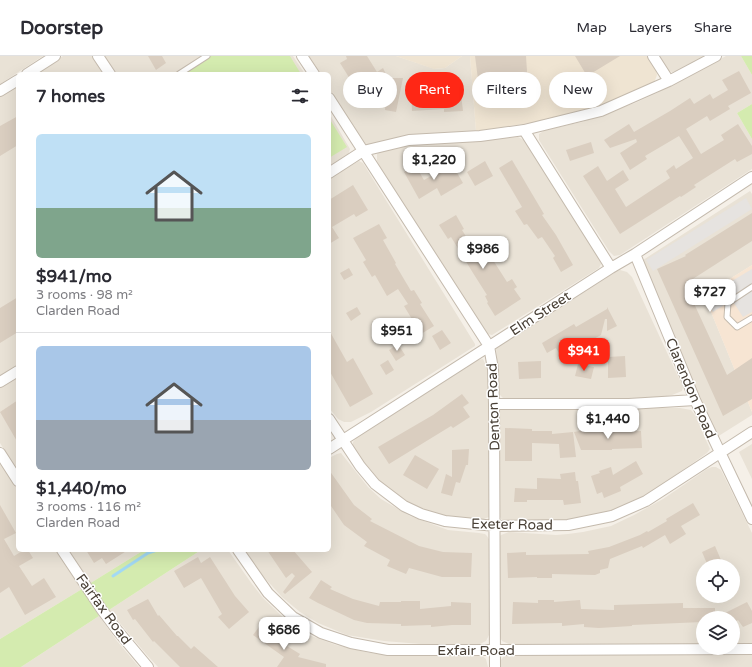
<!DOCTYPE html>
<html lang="en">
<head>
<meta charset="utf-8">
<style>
  :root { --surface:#fff; --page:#f7f7f7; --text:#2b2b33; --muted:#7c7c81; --line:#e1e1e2; --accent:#ff2715 }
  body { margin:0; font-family:"Varela Round",sans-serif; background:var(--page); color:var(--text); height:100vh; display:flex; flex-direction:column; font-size:15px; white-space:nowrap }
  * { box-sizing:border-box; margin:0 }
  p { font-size:13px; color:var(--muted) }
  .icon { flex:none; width:22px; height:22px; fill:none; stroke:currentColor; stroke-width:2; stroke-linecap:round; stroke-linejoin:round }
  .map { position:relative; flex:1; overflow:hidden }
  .sheet { position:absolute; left:16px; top:16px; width:315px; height:480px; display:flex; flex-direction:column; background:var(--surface); border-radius:6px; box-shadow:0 4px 16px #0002 }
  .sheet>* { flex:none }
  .banner { position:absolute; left:343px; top:16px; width:349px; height:36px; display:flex; gap:8px }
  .tools { position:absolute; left:696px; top:503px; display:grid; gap:8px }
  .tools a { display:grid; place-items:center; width:44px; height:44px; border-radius:50%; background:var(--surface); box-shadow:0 4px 16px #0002; font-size:20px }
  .price { position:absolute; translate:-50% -34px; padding:0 9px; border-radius:8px; background:#fff; color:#222; font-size:13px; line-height:26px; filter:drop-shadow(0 1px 2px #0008) }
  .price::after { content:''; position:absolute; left:50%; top:24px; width:12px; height:9px; margin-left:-6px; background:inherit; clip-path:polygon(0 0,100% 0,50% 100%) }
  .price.current { background:var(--accent); color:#fff }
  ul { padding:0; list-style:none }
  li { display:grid; align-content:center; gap:8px; height:212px; padding:0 20px }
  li+li { border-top:1px solid var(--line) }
  li span { display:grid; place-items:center; height:124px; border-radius:6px; color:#555 }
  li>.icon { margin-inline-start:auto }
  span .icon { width:72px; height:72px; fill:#fffc; stroke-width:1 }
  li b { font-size:17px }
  h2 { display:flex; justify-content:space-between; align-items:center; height:48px; padding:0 20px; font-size:17px }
  .chip { padding:0 14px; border-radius:18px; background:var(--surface); box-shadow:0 4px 16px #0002; font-size:14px; line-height:36px }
  .chip.current { background:var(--accent); color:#fff }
  header { display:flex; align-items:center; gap:24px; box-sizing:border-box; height:56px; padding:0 20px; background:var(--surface); border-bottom:1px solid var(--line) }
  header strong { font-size:19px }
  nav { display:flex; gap:22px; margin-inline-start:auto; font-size:14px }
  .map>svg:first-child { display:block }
  .residential { fill:#e9e2d6; fill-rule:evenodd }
  .commercial { fill:#f7e5d3 }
  .education { fill:#efe4d2 }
  .green { fill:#d4ebaf }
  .parking { fill:#e6e3e0 }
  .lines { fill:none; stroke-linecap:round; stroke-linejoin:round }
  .stream { stroke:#a2d9f4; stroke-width:3 }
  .building { fill:#dacec0 }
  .lane-casing { stroke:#c4baad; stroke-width:7 }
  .street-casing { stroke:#c4baad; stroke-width:12 }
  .lane { stroke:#fff; stroke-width:5 }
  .street { stroke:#fff; stroke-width:10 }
  .labels { text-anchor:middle; stroke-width:3; stroke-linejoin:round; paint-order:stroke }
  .street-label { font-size:14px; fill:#494036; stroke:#fff }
</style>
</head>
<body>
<header>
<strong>Doorstep</strong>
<nav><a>Map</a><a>Layers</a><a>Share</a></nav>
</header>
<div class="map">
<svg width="752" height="611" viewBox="0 0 752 611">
  <rect width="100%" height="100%" fill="#f5f0e8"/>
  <!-- residential -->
  <path class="residential" d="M0 0H43L0 28Z
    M63 0H293L305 18H35Z
    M308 0H396L435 13 445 12 462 0H470L476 75 410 79 367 89 362 85 329 33V18H319Z
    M658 0H705L678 15 672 16 668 15Z
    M726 0H741L752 19V48L737 57 752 83V113L620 199 614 200 609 195 539 84V78L545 74 582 66 635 47 657 37Z
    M18 29V309L0 320V40Z
    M329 57 350 93 348 99 329 111Z
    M518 81 524 84 527 88 600 204 601 208 599 212 492 279 488 278 484 273 382 115 377 105V98L381 95 403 89Z
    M359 105 363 107 475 288V290L371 356 351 366H344L338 363 329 352V122Z
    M750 135 752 138V209L704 239 752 356V359L717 381 640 206Z
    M620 214 627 216 632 221 683 331 682 335 672 339 650 343 503 342 500 339 499 333 496 292 615 216Z
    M483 303 488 314 489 352V461L478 465 462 464 440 459 412 449 379 425 367 411 353 391V386L358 380 478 304Z
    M18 320V416L0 387V332Z
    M598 352H680L691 354 695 359 710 393 707 397 653 435 614 455 568 464 551 466 505 465 501 463 500 461V353Z
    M752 388V423L739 396Z
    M341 397 368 431 381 443 410 460 448 474 479 477 485 478 487 480 490 485 491 500 489 579 486 585 480 588H421L384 585 347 579 318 567 300 556 282 541 263 520 245 494H329V402L337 398Z
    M0 405 18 433V494H57L82 533 0 583Z
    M712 411H716L721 414 752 477V589H733V562H703V589H520L509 588 502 585 499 579V481L501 479 509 476 556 479 568 478 583 476 611 470 634 459 663 443 707 413ZM703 510H733V540H703Z
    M68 494H144L89 528Z
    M201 494H228L252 528 263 542 289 567 306 578 336 589 370 597 399 599H481L486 603 488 611H158L146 598 109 554Z
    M99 560 117 585 139 611H21Z
    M752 598V611H499L500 605 505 599Z"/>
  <!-- commercial -->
  <path class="commercial" d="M752 209V356L704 239Z"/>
  <!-- education -->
  <path class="education" d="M396 0H465H462L445 12 434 13Z
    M470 0H647L656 14 657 19 654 27 628 39 581 56 537 66 476 75Z"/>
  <!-- green -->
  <path class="green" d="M203 0H290L301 18H175Z
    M741 0H752V19Z
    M752 48V83L737 57Z
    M329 62 347 91 329 102Z
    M144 494H201L109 554 89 528Z
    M82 533 99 560 21 611H0V583Z"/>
  <!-- parking -->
  <path class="parking" d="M746 142 752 153 653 215 646 204Z
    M752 213V256L743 261 732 244 713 256 709 249 717 245 712 237Z"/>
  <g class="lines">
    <!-- stream -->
    <path class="stream" d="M113 520 148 497 157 494"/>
  </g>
  <!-- building -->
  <path class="building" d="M148 0H162L166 7 156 14Z
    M346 0H367L377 16 383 12 388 22H403L396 56 385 54 386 37 366 48 351 23H350L340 7 347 3Z
    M475 0H526L529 46 492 50 490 30 479 31Z
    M575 0H620L587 20Z
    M739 15 751 37 728 50 730 53 710 65 707 60 686 73 701 98 724 84 721 79 738 68 752 90V98L737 106 735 103 694 129 696 131 681 141 680 140 620 178 583 120 598 110 607 125 623 114 629 124 615 133 626 151 670 122 666 115 674 109 676 113 693 102 679 80 645 100 647 103 630 114 620 97 637 86 636 83 610 92 604 84 629 68 634 76 670 55 690 42 694 48 710 38 713 43 728 34 722 24Z
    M432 30 433 32 452 30 453 39 461 38 463 55 444 56V53L412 55 411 32Z
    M18 60V89L0 100V70Z
    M591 86 594 97 570 105 566 94Z
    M512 104 544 158 542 159 556 179 573 209 561 216 553 202 555 200 542 181 538 183 527 168 524 169 515 155 522 151 499 112Z
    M485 105 493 120 475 130 467 116Z
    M452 108 463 127 441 140 437 132 419 143 404 116 415 109 424 124Z
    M353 129 368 154 356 161 354 158 332 171 339 182 329 188V144Z
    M752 157V185L685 228 727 319 752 302V343L723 360 657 213 686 200 685 199Z
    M456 159 464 173 462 174 484 209 493 204 507 226 512 223 517 231 514 233 521 243 495 260 487 247 488 246 485 240 487 239 473 217 451 181 448 183 439 169Z
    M379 168 387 182 383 184 396 207 395 208 411 235 414 234 422 247 420 248 434 270 421 278 404 250 408 248 398 233 387 240 375 219 372 221 363 206 366 204 353 182Z
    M349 212 353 219 344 224 340 217Z
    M18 241V276L0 287V252Z
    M357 251 361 258 351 265 346 257Z
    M607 251 617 270 607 275V263H605L601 279 581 290 583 283 559 297 556 292 547 297 542 287 574 268 576 271 607 253Z
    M329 274 347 306 353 302 373 338 350 351 329 314Z
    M442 274 451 287 440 294 432 280Z
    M398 288 405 299 396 305 389 294Z
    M625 300 626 321 608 322V301Z
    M388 304 394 314 386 319 380 309Z
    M541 305V322L519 323 518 306Z
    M578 308 594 311 591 323 575 320Z
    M462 338 469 347 463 351 470 361 453 372 451 370 389 408 378 391 433 359Z
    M18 344V387L0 356Z
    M505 372 532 373V375H552V378L573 376 576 401 560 402 559 388 532 387V405H505Z
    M586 374 613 375V376L641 375 642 392 612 393V394H581L574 376Z
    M469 393 468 409H466L460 427 456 426 452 440 441 437 446 418 452 421V394Z
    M415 399 439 413 427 433 403 419Z
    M636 405 643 418 620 431 621 435 604 442 602 436 597 438 591 420 600 417 599 415 611 411 613 419Z
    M329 414 354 449 372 463 370 465 419 490 443 496 472 497 471 521H442L409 512 406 518 387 510 390 504 364 490 367 486 344 469 329 447Z
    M575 416 576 425H578L581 447 564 449 563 444H527V446H514L515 432 537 433V422L561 423 560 418Z
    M693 447 700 459 681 470 686 478 670 488 665 479 643 492 642 490 610 503 608 512 600 514V517L595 519 552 518V522H537V521L508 522 507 497 526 496V499L589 498 588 495 609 491 640 479 647 475 648 476 667 465 666 463Z
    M0 449 16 477 4 483 14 500 24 494H28L33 502 19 510 32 530 44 522 56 541 25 559 9 531 0 537Z
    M715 490 721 504 708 510 702 496Z
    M86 494H128L106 508 102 502 94 507Z
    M267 494H293L312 516 285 538 283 536 295 520 292 517 286 522Z
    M198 501 201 507 210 501 235 540 249 556 229 573 218 561 222 558 201 522 184 532 174 515Z
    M321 524 332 531 330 533 353 543 379 550 380 546H401V545H420V553L451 550V546L471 547V569H452L431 571V569L401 570V568L367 567 354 564 318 547 309 542Z
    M148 543 158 560 159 559 177 580H178L191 593 194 590 218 611H180L154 585 153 586 135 563 133 564 127 554Z
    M538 544H554V546L580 544 581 553 614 554V549L683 547V552H715V562H703V566L632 569V570L599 572 584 571V568L562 570V567L512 568 513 546 538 547Z
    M747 546 752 555V567L743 571 738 564 733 567V562H715Z
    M261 568 276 579 274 582 300 598 298 601 326 608V611H277L284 601 253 579Z"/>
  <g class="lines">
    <!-- lane casing -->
    <g class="lane-casing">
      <path id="lane" d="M179 18 207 0
        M752 231 728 247 727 261 737 271 752 262"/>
    </g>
    <!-- street casing -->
    <g class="street-casing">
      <path id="street" d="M98 0 110 18
        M302 0 314 18
        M653 0 669 25
        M27 18 55 0
        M0 35 18 24
        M329 42 489 290 493 313 494 348 495 611
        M524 74 611 212
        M329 117 363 95 409 84 480 80 524 74 601 55 669 25 716 0
        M635 198 695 344 752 463
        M0 326 18 315
        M494 348H629L695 344
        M329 363 360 410 375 428 404 450 421 458 445 465 495 470 568 469 612 460 646 445 752 376
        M329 393 611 212 635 198 752 121
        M0 397 18 425
        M62 494 102 554 117 574 148 611
        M238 494 268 537 293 561 321 577 351 587 388 594H495L752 593"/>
    </g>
    <!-- lane -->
    <use href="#lane" class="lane"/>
    <!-- street -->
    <use href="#street" class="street"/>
  </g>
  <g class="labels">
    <!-- street labels -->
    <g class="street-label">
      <text transform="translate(540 257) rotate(-33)" y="5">Elm Street</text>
      <text transform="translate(691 332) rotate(67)" y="5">Clarendon Road</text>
      <text transform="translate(493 351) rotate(-92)" y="5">Denton Road</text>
      <text transform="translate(512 468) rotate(1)" y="5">Exeter Road</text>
      <text transform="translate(104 553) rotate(54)" y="5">Fairfax Road</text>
      <text x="476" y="599">Exfair Road</text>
    </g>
  </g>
</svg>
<div class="tools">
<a><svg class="icon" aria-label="locate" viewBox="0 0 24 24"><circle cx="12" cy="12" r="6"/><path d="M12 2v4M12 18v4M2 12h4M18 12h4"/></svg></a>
<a><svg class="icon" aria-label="layers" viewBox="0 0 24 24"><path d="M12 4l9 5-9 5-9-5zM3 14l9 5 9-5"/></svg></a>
</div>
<b class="price" style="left:434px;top:125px">$1,220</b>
<b class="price" style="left:483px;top:214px">$986</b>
<b class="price" style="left:710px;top:257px">$727</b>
<b class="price" style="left:397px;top:296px">$951</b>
<b class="price current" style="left:584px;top:316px">$941</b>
<b class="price" style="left:608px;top:384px">$1,440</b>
<b class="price" style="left:284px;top:595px">$686</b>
<div class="banner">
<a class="chip">Buy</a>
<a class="chip current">Rent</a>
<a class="chip">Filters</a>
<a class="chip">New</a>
</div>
<section class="sheet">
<h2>7 homes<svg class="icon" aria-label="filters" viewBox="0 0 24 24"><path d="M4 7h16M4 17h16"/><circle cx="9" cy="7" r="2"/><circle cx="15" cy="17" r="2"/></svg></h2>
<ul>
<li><span style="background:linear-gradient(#bfe0f5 60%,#7fa58c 0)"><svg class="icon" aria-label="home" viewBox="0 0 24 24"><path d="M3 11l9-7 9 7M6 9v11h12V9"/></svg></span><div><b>$941/mo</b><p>3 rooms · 98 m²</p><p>Clarden Road</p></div></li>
<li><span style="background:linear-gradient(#a9c7e8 60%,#9aa5b1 0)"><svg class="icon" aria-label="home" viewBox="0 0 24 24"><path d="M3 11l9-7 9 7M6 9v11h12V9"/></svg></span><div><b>$1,440/mo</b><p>3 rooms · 116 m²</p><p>Clarden Road</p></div></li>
</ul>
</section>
</div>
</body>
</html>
